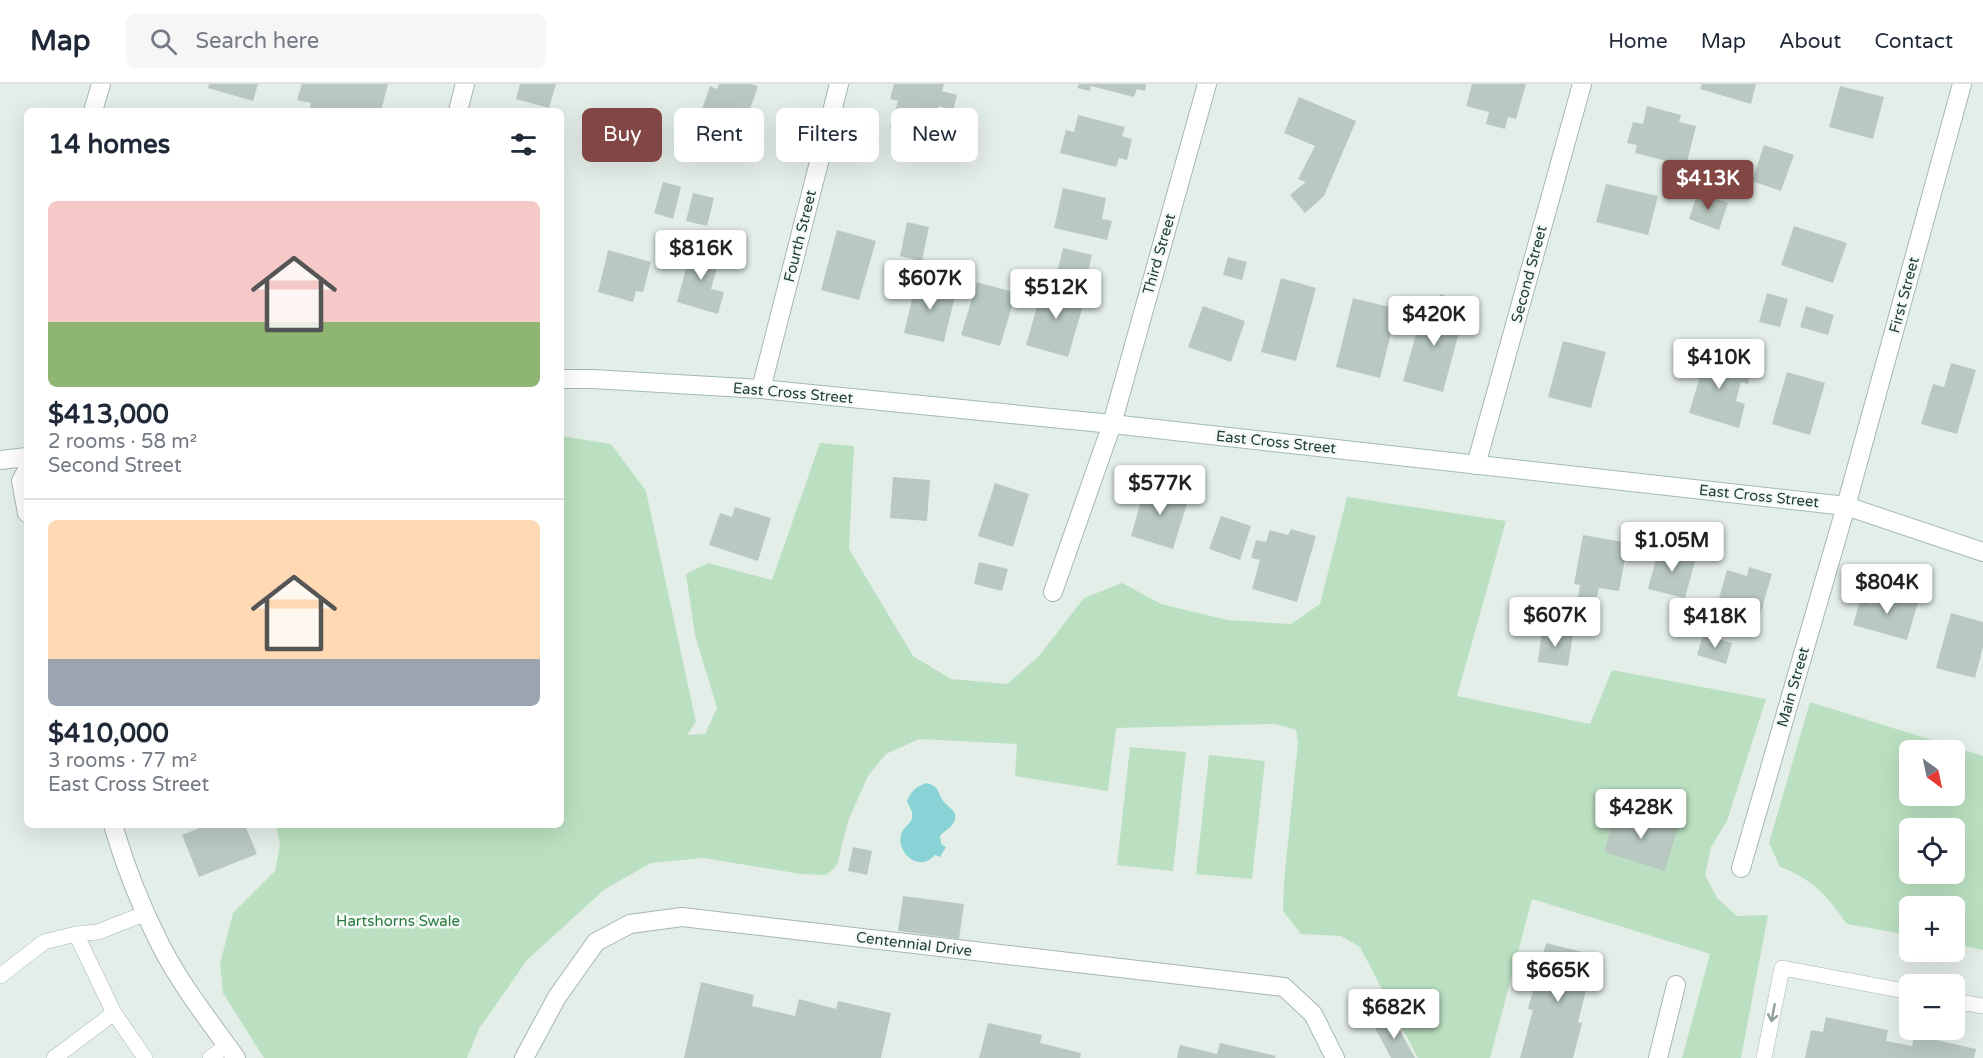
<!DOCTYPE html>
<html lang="en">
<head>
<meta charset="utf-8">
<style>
  :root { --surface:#fff; --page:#f6f6f7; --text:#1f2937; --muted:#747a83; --line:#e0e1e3; --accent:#824744 }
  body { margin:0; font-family:"Varela Round",sans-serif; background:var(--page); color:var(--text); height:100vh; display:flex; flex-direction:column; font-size:22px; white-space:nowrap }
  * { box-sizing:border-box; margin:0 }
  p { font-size:20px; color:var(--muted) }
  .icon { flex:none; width:33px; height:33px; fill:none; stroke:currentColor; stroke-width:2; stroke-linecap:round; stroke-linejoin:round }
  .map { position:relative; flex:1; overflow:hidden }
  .sheet { position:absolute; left:24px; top:24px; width:540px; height:720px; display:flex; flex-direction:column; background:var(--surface); border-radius:9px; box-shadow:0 6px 24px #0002 }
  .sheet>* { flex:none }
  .hud { position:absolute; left:582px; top:24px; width:570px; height:54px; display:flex; gap:12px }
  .needle { width:39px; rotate:147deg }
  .tools { position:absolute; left:1899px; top:656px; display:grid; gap:12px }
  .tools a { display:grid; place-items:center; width:66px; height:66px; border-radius:9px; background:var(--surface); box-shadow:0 6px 24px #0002; font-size:30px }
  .price { position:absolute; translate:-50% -51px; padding:0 14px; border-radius:6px; background:#fff; color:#222; font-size:20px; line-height:39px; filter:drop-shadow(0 2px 3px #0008) }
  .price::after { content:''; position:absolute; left:50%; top:36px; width:18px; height:14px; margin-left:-9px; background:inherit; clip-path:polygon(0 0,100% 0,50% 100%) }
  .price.on { background:var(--accent); color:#fff }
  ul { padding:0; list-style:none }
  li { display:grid; align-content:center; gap:12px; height:318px; padding:0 24px }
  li+li { border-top:2px solid var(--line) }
  li span { display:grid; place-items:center; height:186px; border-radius:9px; color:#555 }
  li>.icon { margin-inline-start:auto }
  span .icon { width:108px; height:108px; fill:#fffc; stroke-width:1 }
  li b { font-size:26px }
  h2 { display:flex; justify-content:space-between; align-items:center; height:72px; padding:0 24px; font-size:26px }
  .chip { padding:0 21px; border-radius:9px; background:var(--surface); box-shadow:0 6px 24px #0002; font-size:21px; line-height:54px }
  .chip.on { background:var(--accent); color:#fff }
  header { display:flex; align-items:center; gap:36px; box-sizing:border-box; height:84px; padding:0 30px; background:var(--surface); border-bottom:2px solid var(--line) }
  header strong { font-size:28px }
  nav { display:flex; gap:33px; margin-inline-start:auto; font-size:21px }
  .search { width:420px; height:54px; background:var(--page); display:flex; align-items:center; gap:15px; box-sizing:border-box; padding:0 21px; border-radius:9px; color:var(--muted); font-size:22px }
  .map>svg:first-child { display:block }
  .green { fill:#bbe0c1; fill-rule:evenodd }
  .water { fill:#89d3d6 }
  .building { fill:#b9c9c1 }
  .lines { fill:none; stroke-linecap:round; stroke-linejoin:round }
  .lane-casing { stroke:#a6b7af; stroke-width:16 }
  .street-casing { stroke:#a6b7af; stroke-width:20 }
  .secondary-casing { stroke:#a1bbaf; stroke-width:20 }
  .lane { stroke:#fff; stroke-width:15 }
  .street { stroke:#fff; stroke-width:18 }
  .secondary { stroke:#fff; stroke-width:18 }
  .oneway { stroke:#90a09a }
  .labels { text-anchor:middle; stroke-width:5; stroke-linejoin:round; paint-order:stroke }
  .street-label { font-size:15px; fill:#224135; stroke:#f5faf7 }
  .park-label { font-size:15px; fill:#297b3f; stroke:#f5faf7 }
</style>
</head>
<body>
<header>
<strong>Map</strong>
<div class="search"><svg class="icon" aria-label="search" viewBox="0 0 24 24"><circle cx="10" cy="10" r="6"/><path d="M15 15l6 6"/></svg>Search here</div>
<nav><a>Home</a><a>Map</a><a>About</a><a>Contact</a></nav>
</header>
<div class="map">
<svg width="1983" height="974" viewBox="0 0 1983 974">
  <rect width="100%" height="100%" fill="#e4eee8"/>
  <!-- green -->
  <path class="green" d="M561 352 611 360 646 407 696 638 687 651 705 650 717 624 695 551 686 490 708 479 772 496 820 359 854 362 849 465 913 572 951 595 1007 600 1039 572 1084 514 1122 499 1161 520 1227 536 1291 540 1320 520 1347 413 1506 437 1457 612 1590 640 1612 586 1766 615 1727 737 1711 763 1705 791 1717 814 1737 832 1768 831 1741 974H1682L1710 870 1532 815 1490 974H1418L1360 863 1341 852 1301 850 1283 827 1284 798 1298 658 1296 646 1276 640 1116 644 1108 707 1015 692 1017 660 919 655 886 670 868 692 848 737 837 781 827 791 801 790 704 774 651 779 605 805 527 876 479 945 467 974H264L223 909 220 880 233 829 275 787 280 761 276 741H561Z
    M1810 618 1983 672V866L1955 860 1954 822H1910L1909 851 1847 840C1827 812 1813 795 1780 783L1769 759ZM1910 666H1954V711H1910ZM1910 744H1954V789H1910Z
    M1130 663 1186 668 1173 787 1117 781Z
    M1209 671 1265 677 1252 795 1196 790Z"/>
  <!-- water -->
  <path class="water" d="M926 699C942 703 936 709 945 719 950 725 959 728 954 738 951 744 944 747 940 752L941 760 946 763 940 773 935 771C932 773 930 776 927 777 912 783 897 765 901 751 902 745 909 741 912 735V728L907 717C911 707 916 703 926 699Z"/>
  <!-- building -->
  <path class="building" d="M209 0H258L253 17 208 4Z
    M302 0H388L381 27H309L311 19 297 16Z
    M520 0H556L549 24 516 15Z
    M719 0H751L758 2 745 40 730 35 723 55 695 46 710 2 717 5Z
    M894 0H944L942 7 957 11 953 27 939 22 929 56 890 44 898 17 890 15Z
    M1079 0H1146L1145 7 1137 5 1134 13 1091 2 1090 7 1077 4Z
    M1472 0H1526L1516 35 1508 33 1505 45 1486 40 1489 28 1466 22Z
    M1702 0H1756L1751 20 1700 5Z
    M1840 2 1884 13 1873 55 1829 43Z
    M1299 13 1356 37 1324 112 1305 129 1290 111 1306 98 1298 95 1315 62 1284 49Z
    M1647 22 1681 31 1679 38 1696 42 1686 82 1635 69 1637 61 1627 59 1633 38 1643 40Z
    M1078 31 1125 43 1122 52 1132 55 1127 76 1119 74 1116 83 1060 69 1066 46 1074 48Z
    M1764 61 1794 71 1781 107 1752 97Z
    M663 98 681 103 673 135 654 129Z
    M1606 100 1658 112 1648 151 1596 138Z
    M1063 104 1106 114 1102 135 1112 137 1107 156 1054 144Z
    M1698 108 1728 119 1719 146 1689 135Z
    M693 109 714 114 707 142 686 137Z
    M907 138 929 143 922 177 900 172Z
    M1794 142 1847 159 1833 199 1781 181Z
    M837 146 876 157 859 216 821 206Z
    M692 162 721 169 711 205 724 208 718 230 677 218Z
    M1063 164 1092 171 1087 192 1058 185Z
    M608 166 651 178 643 208 636 207 633 218 598 208Z
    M1228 173 1247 178 1242 196 1223 191Z
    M1281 194 1316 204 1296 277 1261 268Z
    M917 195 957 204 944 258 904 249Z
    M977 198 1016 209 1000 262 961 251Z
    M1044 199 1086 211 1068 273 1026 261Z
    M1767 209 1788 215 1780 243 1759 238Z
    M1440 210 1459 216 1452 242 1460 244 1443 308 1403 297 1420 236 1425 237 1429 224 1435 226Z
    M1353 214 1397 225 1380 294 1336 283Z
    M1203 222 1245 237 1231 278 1188 263Z
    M1806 222 1834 231 1828 251 1800 243Z
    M1563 257 1606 268 1591 324 1548 313Z
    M1703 269 1744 281 1743 286 1751 288 1748 300 1741 298 1736 317 1745 320 1739 344 1689 329 1699 296 1696 289Z
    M1951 279 1976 286 1957 350 1921 340 1933 300 1944 303Z
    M1787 288 1825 299 1810 351 1772 340Z
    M893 393 930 396 927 437 890 434Z
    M995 399 1029 410 1013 463 978 452Z
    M1146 400 1189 413 1173 465 1131 452Z
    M735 423 771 434 758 477 709 461 720 429 732 433Z
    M1221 432 1251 442 1240 476 1209 465Z
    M1291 445 1316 452 1297 518 1252 505 1260 476 1251 474 1256 456 1266 458 1270 446 1288 451Z
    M1583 451 1628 459 1619 507 1599 504 1595 523 1577 519 1580 501 1574 500Z
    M1659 464 1696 473 1685 514 1648 505Z
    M979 478 1008 485 1002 507 974 500Z
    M1749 483 1772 490 1756 544 1714 532 1727 486 1747 492Z
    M1876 506 1918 518 1907 556 1853 541 1860 517 1872 520Z
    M1951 529 1983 538V563L1975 594 1936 584Z
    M1542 546 1573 550 1568 582 1538 578Z
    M1703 551 1732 559 1726 580 1697 571Z
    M1617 724 1678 743 1665 787 1604 768Z
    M207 741H245L257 770 199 793 182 751Z
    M853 763 872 767 867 791 848 787Z
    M903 812 964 820 959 855 898 847Z
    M1546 859 1595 871 1578 938 1582 939 1573 974H1520L1533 926 1528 925Z
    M701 898 754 911 752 922 795 932 799 915 836 925 838 917 891 929 881 974H684Z
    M1826 933 1888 946 1886 957 1912 962 1914 951 1976 965 1974 974H1805L1811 946 1823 948Z
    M1393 934 1415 974H1391L1375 944Z
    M988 939 1042 951 1040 959 1081 969 1080 974H979Z
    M1220 959 1276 972 1275 974H1177L1180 961 1217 970Z"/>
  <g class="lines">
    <!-- lane casing -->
    <g class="lane-casing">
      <path id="lane" d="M76 850 114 929 145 974
        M0 892 44 858 76 850 98 848 146 829
        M1954 917 1983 922
        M54 974 114 929
        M210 974 227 962
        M1764 974 1782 884 1910 908"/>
    </g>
    <!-- street casing -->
    <g class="street-casing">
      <path id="street" d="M93 27 101 0
        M458 27 465 0
        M761 305 839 0
        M1476 381 1582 0
        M27 386 21 397 27 429
        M1053 508 1112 340 1207 0
        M113 741C125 782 141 823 161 862 181 901 210 938 236 974
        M1741 784 1846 422 1962 0
        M524 974 557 913 596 858 630 840 682 833 1284 903 1313 930 1335 974
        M1658 974 1676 901"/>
    </g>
    <!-- secondary casing -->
    <g class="secondary-casing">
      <path id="secondary" d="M561 295H593L761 305 1112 340 1846 422 1983 468
        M0 376 27 373"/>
    </g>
    <!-- lane -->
    <use href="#lane" class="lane"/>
    <!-- street -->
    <use href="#street" class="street"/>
    <!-- secondary -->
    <use href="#secondary" class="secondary"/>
  </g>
  <!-- one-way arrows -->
  <defs><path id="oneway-shaft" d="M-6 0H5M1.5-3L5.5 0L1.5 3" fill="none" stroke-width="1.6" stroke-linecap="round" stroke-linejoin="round" transform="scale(1.5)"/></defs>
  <use class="oneway" href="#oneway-shaft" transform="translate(1773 929) rotate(101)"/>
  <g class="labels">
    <!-- street labels -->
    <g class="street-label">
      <text transform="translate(800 152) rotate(-76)" y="5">Fourth Street</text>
      <text transform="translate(1159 170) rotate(-74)" y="5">Third Street</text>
      <text transform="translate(1529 190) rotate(-75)" y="5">Second Street</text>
      <text transform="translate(1904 211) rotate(-75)" y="5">First Street</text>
      <text transform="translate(793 309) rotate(5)" y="5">East Cross Street</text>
      <text transform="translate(1276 358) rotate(6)" y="5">East Cross Street</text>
      <text transform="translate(1759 412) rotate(6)" y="5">East Cross Street</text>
      <text transform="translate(1793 603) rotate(-74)" y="5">Main Street</text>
      <text transform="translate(914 860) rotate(7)" y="5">Centennial Drive</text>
    </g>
    <!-- park labels -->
    <g class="park-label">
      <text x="398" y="842">Hartshorns Swale</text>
    </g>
  </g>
</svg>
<div class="tools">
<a><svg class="needle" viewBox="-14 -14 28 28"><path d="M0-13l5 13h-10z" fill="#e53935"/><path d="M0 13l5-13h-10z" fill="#747a83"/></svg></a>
<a><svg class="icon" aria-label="locate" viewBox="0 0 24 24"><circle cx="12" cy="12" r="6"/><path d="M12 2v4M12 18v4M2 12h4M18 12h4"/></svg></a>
<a>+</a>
<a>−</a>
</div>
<b class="price on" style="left:1708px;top:127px">$413K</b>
<b class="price" style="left:701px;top:197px">$816K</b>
<b class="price" style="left:930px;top:227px">$607K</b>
<b class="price" style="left:1056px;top:236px">$512K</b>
<b class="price" style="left:1434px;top:263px">$420K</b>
<b class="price" style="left:1719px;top:306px">$410K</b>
<b class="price" style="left:1160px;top:432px">$577K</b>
<b class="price" style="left:1672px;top:489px">$1.05M</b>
<b class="price" style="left:1887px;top:531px">$804K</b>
<b class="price" style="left:1555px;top:564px">$607K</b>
<b class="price" style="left:1715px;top:565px">$418K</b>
<b class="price" style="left:1641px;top:756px">$428K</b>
<b class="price" style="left:1558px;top:919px">$665K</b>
<b class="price" style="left:1394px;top:956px">$682K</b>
<div class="hud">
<a class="chip on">Buy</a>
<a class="chip">Rent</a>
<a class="chip">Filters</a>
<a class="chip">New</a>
</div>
<section class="sheet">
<h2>14 homes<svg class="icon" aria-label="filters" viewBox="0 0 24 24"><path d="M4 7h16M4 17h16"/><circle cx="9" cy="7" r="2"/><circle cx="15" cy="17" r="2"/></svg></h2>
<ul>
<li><span style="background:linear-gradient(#f6c9c9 65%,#8fb573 0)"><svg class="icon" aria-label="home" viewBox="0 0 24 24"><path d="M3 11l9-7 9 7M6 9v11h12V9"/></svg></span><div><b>$413,000</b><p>2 rooms · 58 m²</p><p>Second Street</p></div></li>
<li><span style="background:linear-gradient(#ffd9b3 75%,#9aa5b1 0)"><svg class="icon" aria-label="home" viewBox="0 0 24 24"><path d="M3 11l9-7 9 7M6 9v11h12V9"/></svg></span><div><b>$410,000</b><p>3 rooms · 77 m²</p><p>East Cross Street</p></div></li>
</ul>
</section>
</div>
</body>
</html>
